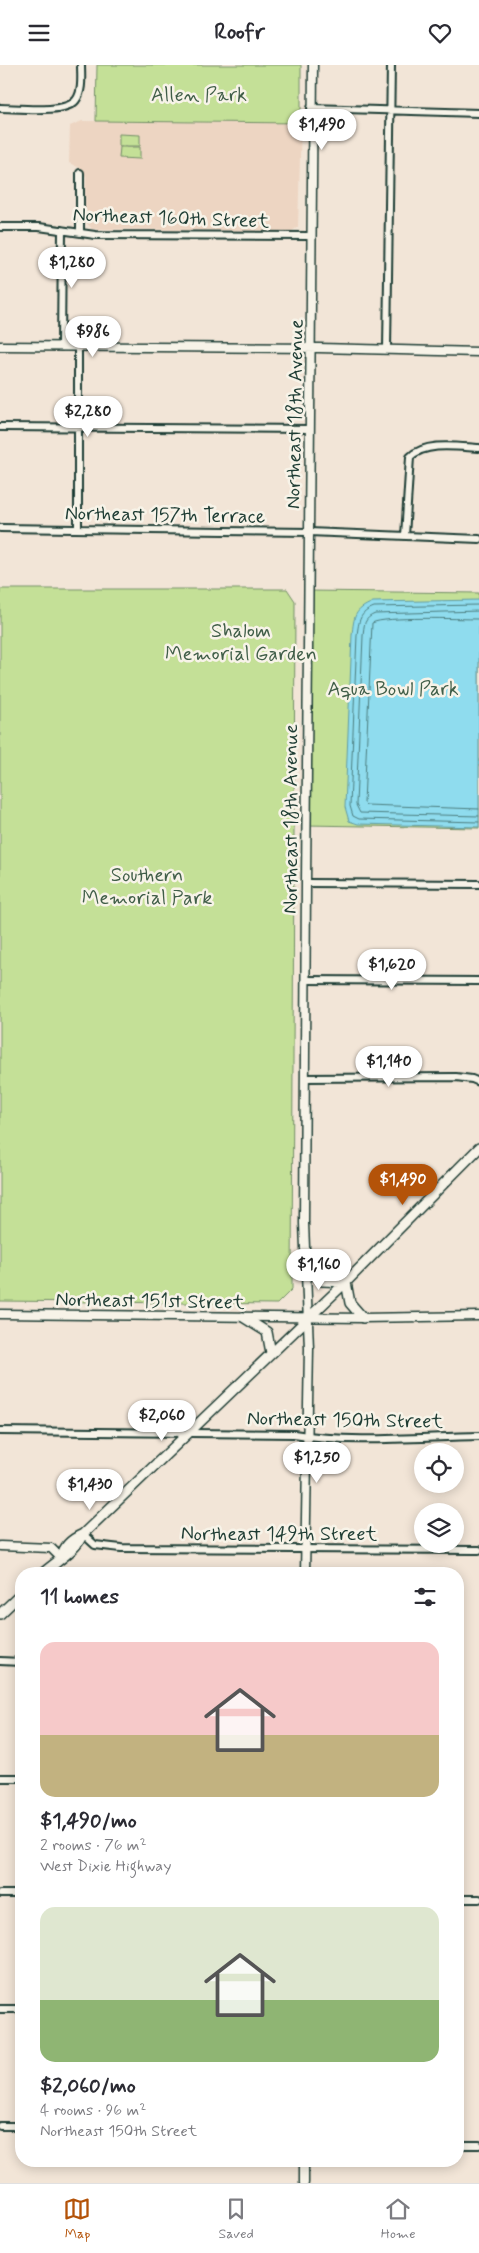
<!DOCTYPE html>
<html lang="en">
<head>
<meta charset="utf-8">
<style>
  :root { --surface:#fff; --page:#f2f2f3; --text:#2b2b33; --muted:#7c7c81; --line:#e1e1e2; --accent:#b45309 }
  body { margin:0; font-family:Mynerve,sans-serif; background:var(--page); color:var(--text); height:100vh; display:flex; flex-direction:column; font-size:19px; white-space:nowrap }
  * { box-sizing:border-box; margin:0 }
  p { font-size:16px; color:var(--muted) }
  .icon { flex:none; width:28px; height:28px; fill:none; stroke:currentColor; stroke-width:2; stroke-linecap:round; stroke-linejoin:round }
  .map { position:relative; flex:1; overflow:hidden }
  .sheet { position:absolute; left:15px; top:1502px; width:449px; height:600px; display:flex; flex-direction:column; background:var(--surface); border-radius:20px; box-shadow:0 2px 12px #0003 }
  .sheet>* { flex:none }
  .controls { position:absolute; left:414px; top:1378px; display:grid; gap:10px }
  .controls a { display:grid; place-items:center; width:50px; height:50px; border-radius:50%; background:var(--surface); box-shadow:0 2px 12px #0003; font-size:25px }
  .price { position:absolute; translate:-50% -42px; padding:0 11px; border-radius:18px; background:#fff; color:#222; font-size:16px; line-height:32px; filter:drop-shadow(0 1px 2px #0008) }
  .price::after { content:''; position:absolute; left:50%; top:30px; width:15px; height:11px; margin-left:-8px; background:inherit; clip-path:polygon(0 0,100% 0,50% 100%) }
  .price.on { background:var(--accent); color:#fff }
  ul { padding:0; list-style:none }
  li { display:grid; align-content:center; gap:10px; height:265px; padding:0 25px }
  li span { display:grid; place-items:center; height:155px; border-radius:15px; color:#555 }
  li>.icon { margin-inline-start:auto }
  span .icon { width:90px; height:90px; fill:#fffc; stroke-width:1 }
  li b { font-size:21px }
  h2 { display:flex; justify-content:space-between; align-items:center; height:60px; padding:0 25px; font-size:21px }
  header { display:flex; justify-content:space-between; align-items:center; height:65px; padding:0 25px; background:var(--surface); font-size:22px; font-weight:800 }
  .dock { display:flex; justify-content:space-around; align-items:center; height:70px; border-top:1px solid var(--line); background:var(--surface); font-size:14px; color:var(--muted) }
  .dock a { display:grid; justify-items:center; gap:2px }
  .dock .on { color:var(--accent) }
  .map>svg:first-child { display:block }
  .built { fill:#edd5c2 }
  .green { fill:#c4e097; stroke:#728e66 }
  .water { fill:#8fdcee; stroke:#629ca4 }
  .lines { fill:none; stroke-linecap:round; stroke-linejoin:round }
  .shore { stroke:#4c7d7e; stroke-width:1 }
  .minor-casing { stroke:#1f3d34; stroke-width:10 }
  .tertiary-casing { stroke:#1f3d34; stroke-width:11 }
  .secondary-casing { stroke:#1f3d34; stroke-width:12 }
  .minor { stroke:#f7f3e8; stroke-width:6 }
  .tertiary { stroke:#f7f3e8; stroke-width:8 }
  .secondary { stroke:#f7f3e8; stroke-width:9 }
  .labels { text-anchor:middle; stroke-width:5; stroke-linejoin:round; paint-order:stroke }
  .park-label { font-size:20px; fill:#405e48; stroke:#f7f3e8 }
  .street-label { font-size:20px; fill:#1f3d34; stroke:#f7f3e8 }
</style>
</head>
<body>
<header><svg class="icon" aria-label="menu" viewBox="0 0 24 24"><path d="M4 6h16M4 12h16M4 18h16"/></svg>Roofr<svg class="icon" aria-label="heart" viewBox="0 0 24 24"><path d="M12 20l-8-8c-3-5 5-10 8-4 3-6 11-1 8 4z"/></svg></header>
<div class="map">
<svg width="479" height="2118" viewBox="0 0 479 2118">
  <rect width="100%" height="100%" fill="#f2e5d7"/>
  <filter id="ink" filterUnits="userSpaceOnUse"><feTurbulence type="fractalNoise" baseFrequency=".02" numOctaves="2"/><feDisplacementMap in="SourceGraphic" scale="10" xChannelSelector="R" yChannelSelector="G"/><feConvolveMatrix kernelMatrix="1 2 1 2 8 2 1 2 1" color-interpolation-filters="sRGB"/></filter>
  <g filter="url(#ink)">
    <!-- built -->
    <path class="built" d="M82 56 301 58 298 162 292 166 92 164 87 158 85 149 86 112 82 104 69 98 70 61Z"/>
    <!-- green -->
    <path class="green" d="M97 0H301V58L96 56Z
      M119 69 140 70V81H119Z
      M120 82H140V94L119 93Z
      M0 524H287L295 536 292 1224 277 1239 0 1236Z
      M308 526 479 528V763L306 760Z"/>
    <!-- water -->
    <path class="water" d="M479 535V762L358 759 349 756 345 742 352 570C354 551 354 545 373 537Z"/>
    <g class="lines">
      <!-- shore -->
      <path class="shore" d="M479 540 374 542C359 548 359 556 357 570L350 741 353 751 359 754 479 757
        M479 546 375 549C364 553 364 560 363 571L356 740 360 748 479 751
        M479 554C459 554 385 551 372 558L364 738 366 740 479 744"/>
      <!-- minor casing -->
      <g class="minor-casing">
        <path id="minor" d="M0 43C17 43 66 49 76 35 83 26 81 11 81 0
          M311 43 479 48
          M0 162H39L95 170 311 171
          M80 168V108
          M61 282 62 165
          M387 284 391 0
          M0 362 310 364
          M0 463 309 467 479 474
          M78 464V282
          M405 471 410 392C426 376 459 382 479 383
          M306 818 479 819
          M305 915 479 916
          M305 1013 456 1012 472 1014 479 1017
          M0 1366 294 1369C352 1379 420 1372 479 1371
          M83 1469 95 1480 121 1483 479 1485
          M0 1596 21 1597
          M0 1713H21
          M0 1829H21
          M458 1834H479
          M0 1944H21
          M0 2061H21
          M458 2080H479"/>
      </g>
      <!-- tertiary casing -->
      <g class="tertiary-casing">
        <path id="tertiary" d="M0 281 319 283 479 287
          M0 1249 363 1253 479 1251
          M0 1481 51 1483 60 1492
          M305 1509 309 1283 304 1158 306 818 313 0
          M304 2118V2096"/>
      </g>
      <!-- secondary casing -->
      <g class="secondary-casing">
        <path id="secondary" d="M305 1192 314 1209 322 1216 346 1217
          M346 1217 350 1238 363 1253
          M243 1252 267 1267 271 1288
          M62 1491C64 1480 74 1473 83 1469L346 1217 479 1083
          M42 1509C54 1498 78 1484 82 1470
          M0 1549 21 1529"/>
      </g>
      <!-- minor -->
      <use href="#minor" class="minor"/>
      <!-- tertiary -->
      <use href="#tertiary" class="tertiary"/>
      <!-- secondary -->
      <use href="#secondary" class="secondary"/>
    </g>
  </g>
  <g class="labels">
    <!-- park labels -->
    <g class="park-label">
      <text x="199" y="36">Allen Park</text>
      <text x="241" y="572">Shalom<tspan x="241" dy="23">Memorial Garden</tspan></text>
      <text x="393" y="630">Aqua Bowl Park</text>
      <text x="147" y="816">Southern<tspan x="147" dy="23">Memorial Park</tspan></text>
    </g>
    <!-- street labels -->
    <g class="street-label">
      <text transform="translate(171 152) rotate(2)" y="7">Northeast 160th Street</text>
      <text transform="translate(294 349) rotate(-89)" y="7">Northeast 18th Avenue</text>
      <text transform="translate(165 449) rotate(1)" y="7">Northeast 157th Terrace</text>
      <text transform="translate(290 754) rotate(-90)" y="7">Northeast 18th Avenue</text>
      <text transform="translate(150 1235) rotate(1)" y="7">Northeast 151st Street</text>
      <text transform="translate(345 1354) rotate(1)" y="7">Northeast 150th Street</text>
      <text x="279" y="1475">Northeast 149th Street</text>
    </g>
  </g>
</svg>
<div class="controls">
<a><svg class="icon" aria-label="locate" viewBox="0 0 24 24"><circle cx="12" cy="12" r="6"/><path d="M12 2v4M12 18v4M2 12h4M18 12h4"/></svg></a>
<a><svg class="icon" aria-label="layers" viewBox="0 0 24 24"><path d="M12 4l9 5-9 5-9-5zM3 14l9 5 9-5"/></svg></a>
</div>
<b class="price" style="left:322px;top:86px">$1,490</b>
<b class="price" style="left:72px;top:224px">$1,280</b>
<b class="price" style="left:93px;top:293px">$986</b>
<b class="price" style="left:88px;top:373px">$2,280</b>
<b class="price" style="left:392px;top:926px">$1,620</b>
<b class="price" style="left:389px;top:1023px">$1,140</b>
<b class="price on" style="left:403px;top:1141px">$1,490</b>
<b class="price" style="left:319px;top:1226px">$1,160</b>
<b class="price" style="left:162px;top:1377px">$2,060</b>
<b class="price" style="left:317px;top:1419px">$1,250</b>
<b class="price" style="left:90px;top:1446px">$1,430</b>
<section class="sheet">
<h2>11 homes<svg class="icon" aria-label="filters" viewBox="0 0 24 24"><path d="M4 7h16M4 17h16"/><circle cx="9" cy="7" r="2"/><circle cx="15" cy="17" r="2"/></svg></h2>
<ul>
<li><span style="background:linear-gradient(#f6c9c9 60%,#c2b280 0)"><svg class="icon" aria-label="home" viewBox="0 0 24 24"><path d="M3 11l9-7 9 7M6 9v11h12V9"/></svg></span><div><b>$1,490/mo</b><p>2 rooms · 76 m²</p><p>West Dixie Highway</p></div></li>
<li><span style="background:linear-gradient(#dfe7d0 60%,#8fb573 0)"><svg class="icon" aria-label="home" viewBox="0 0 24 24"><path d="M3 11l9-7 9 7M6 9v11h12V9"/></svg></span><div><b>$2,060/mo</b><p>4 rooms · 96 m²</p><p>Northeast 150th Street</p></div></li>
</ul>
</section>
</div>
<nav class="dock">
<a class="on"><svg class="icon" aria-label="map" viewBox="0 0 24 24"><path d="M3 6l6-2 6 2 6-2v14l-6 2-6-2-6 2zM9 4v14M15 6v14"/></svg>Map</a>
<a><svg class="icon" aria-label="saved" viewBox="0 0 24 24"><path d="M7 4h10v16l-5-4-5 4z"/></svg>Saved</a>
<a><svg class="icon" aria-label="home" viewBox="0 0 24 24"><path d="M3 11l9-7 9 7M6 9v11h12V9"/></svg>Home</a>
</nav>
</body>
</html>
